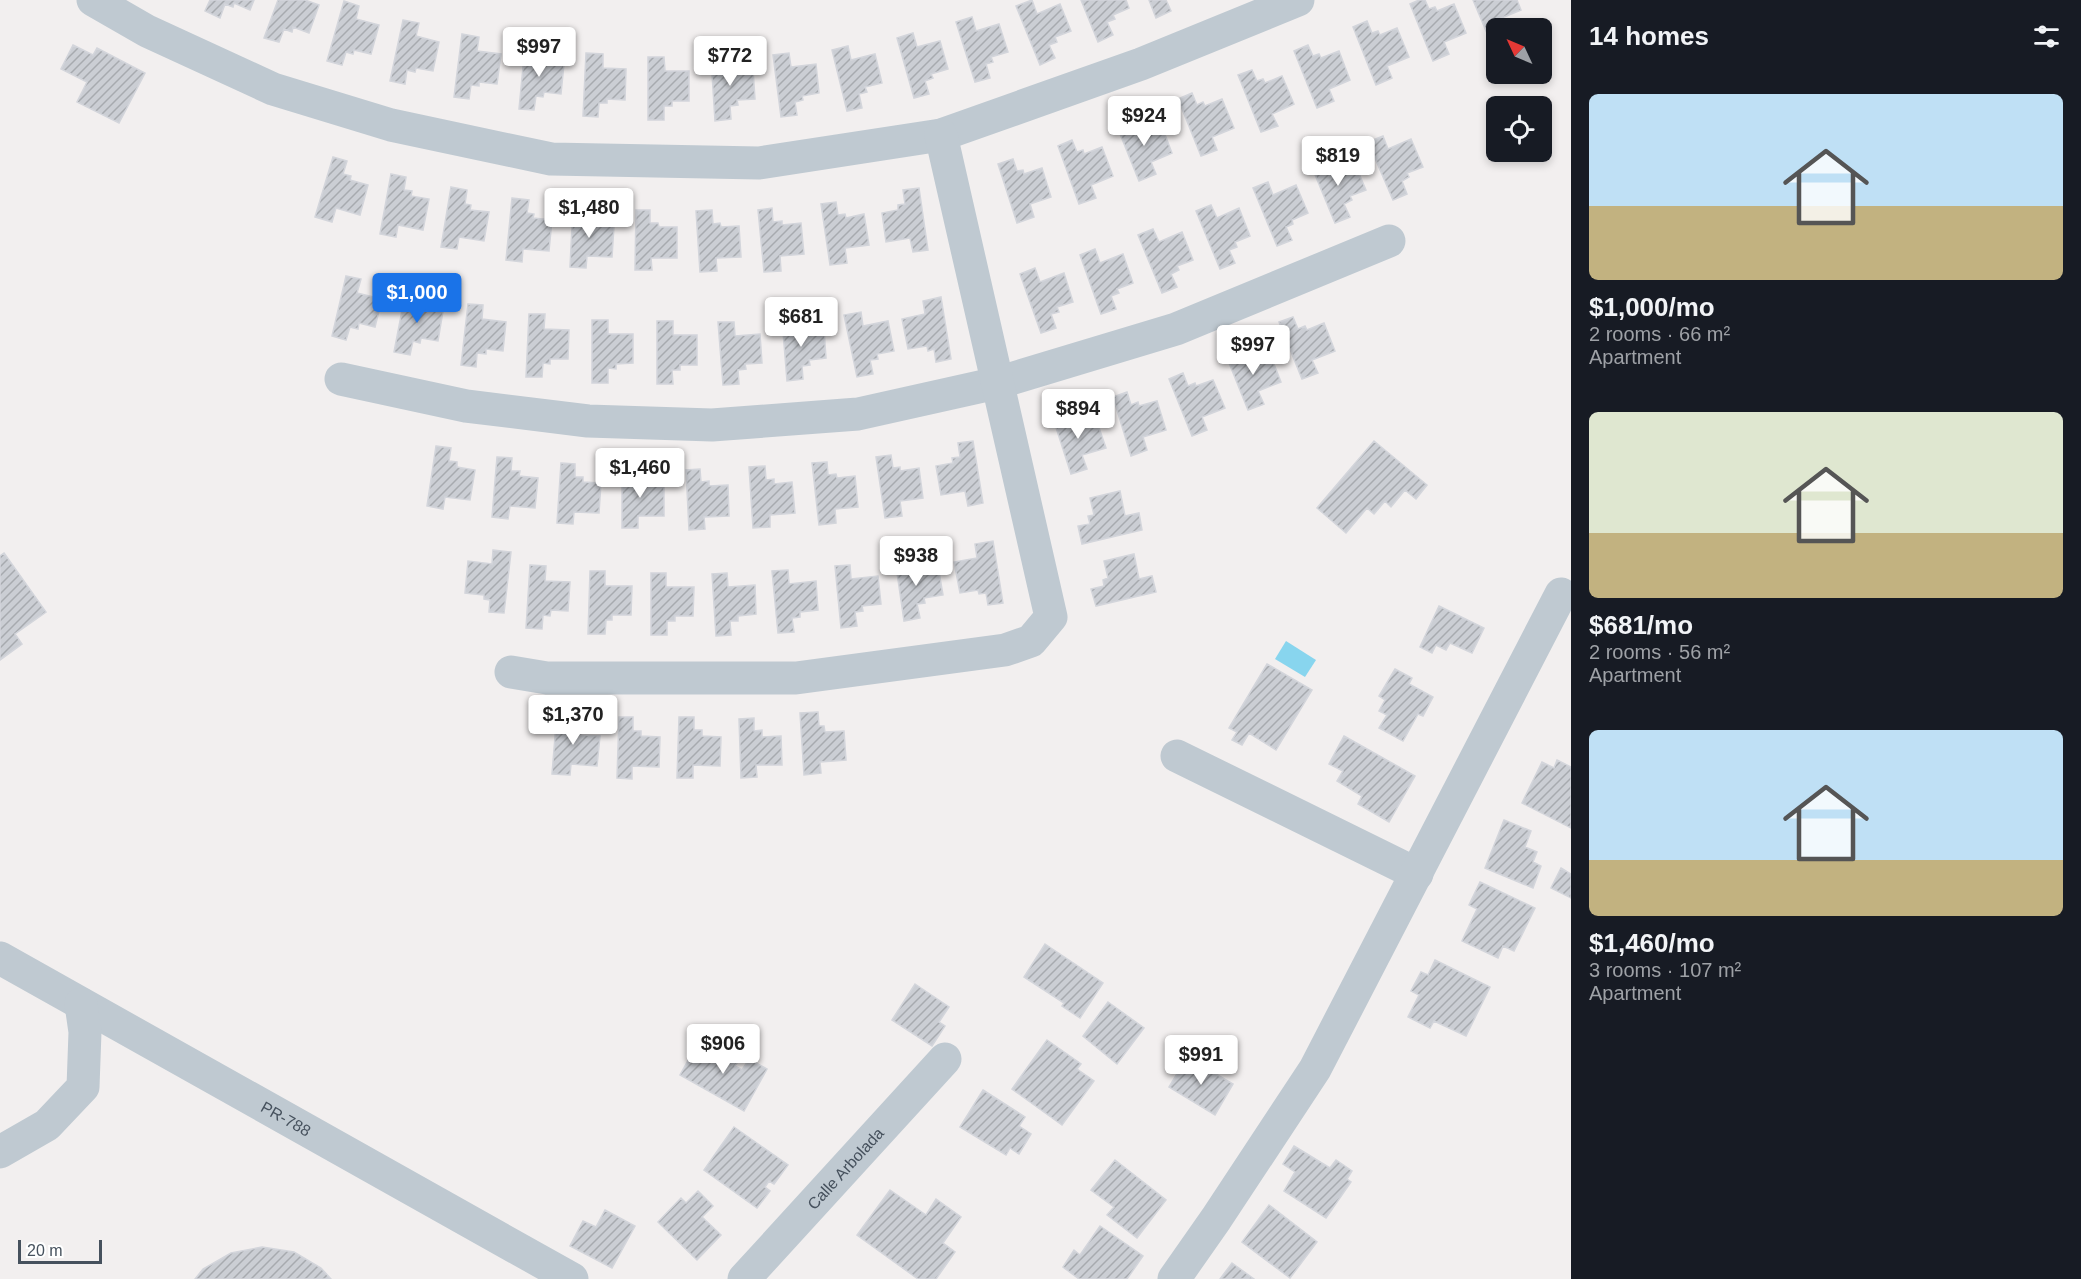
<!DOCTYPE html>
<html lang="en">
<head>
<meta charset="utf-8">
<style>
  :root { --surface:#171b24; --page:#242831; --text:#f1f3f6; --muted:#9ea1a6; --accent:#1a73e8 }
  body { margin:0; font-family:Arial,sans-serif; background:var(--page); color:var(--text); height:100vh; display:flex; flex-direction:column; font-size:22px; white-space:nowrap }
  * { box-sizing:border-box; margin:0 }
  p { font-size:20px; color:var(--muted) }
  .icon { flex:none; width:33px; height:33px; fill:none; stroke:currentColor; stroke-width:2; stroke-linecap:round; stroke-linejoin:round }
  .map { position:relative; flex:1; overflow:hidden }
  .details { display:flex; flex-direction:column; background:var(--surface); width:510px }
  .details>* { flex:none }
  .needle { width:39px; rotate:314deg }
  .controls { position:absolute; left:1486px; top:18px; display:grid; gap:12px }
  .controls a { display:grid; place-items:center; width:66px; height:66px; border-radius:9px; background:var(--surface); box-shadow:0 3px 9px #0003; font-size:30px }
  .scale { position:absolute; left:18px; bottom:15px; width:84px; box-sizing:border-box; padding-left:6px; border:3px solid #46515d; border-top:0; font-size:16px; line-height:21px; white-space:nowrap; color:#46515d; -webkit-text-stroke:4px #fff; paint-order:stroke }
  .price { position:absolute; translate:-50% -51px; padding:0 14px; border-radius:6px; background:#fff; color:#222; font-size:20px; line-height:39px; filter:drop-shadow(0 2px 3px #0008) }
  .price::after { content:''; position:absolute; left:50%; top:36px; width:18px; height:14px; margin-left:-9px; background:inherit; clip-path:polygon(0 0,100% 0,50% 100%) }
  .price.current { background:var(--accent); color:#fff }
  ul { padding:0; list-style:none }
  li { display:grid; align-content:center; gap:12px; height:318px; padding:0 18px }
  li span { display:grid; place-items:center; height:186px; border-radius:9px; color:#555 }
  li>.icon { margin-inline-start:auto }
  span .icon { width:108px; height:108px; fill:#fffc; stroke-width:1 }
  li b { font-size:26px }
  h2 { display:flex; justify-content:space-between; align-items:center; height:72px; padding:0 18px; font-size:26px }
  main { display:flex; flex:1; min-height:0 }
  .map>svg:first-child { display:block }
  .water { fill:#88d5ee }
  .building { fill:url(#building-hatch); stroke:#d3d5db; stroke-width:1.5 }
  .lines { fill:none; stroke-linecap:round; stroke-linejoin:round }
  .minor { stroke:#bfc9d1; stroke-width:33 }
  .labels { text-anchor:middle; stroke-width:6; stroke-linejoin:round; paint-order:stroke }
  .street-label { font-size:16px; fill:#46515d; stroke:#fff }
</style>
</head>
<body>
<main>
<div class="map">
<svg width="1571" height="1279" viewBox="0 0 1571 1279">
  <defs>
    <pattern id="building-hatch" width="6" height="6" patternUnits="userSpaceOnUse" patternTransform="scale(1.5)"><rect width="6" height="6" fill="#cbced4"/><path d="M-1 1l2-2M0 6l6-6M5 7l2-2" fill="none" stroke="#a7aaaf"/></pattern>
  </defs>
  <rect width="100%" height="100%" fill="#f2efef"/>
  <!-- water -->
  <path class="water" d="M1286 641 1316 660 1305 677 1275 659Z"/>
  <!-- building -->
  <path class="building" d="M210 0H254L250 10 234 3 233 7 225 4 220 18 205 11Z
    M278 0H305L319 5 309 33 293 27 292 32 284 29 279 42 264 38Z
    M1032 0 1037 14 1060 4 1071 31 1055 37 1057 42 1049 45 1055 58 1040 65 1016 6Z
    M1081 0H1126L1129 8 1113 15 1115 19 1107 22 1113 35 1098 42Z
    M1149 0H1166L1171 11 1156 18Z
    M1419 0H1425L1429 9 1435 7 1437 11 1454 4 1466 33 1444 42 1449 54 1433 61 1410 4Z
    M1473 0H1517L1521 10 1499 19 1503 28H1497V35L1489 38Z
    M344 1 359 6 356 19 379 25 371 54 354 50 353 54 346 52 342 65 327 61Z
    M972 17 976 31 999 24 1008 52 991 57 993 62 986 64 990 78 975 82 956 22Z
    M403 20 419 23 416 36 439 42 433 71 416 68 415 72 407 70 405 84 390 81Z
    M1367 21 1372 33 1378 31 1380 35 1397 28 1409 57 1387 66 1392 78 1376 85 1353 27Z
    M913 33 917 47 940 41 948 69 931 74 933 78 925 81 929 94 914 98 897 38Z
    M462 34 479 37 477 51 501 54 497 84 479 82V86L471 85 469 99 454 97Z
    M73 45 93 55 97 48 145 73 119 123 77 102 87 82 61 69Z
    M1308 45 1313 56 1319 54 1321 58 1339 51 1350 80 1329 89 1334 101 1317 108 1294 51Z
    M525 46 541 47 540 61 564 64 561 94 544 92 543 97 536 96 534 110 519 109Z
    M848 46 851 60 875 54 882 83 865 87 867 92 859 94 862 108 847 111 832 50Z
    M586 53 603 54V68L626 69 625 100 607 99V103H599L598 117 583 116Z
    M789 53 791 67 816 64 819 93 802 96 803 100 795 102 797 115 781 117 773 55Z
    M648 57H664L665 71H689V101H672V106H664V120H648Z
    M727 57 728 71 753 69 755 99 737 100 738 105 730 106 731 119 715 121 711 58Z
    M1252 70 1257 81 1263 79 1265 83 1282 76 1294 104 1272 114 1278 126 1261 132 1238 75Z
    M1192 93 1197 105 1203 102 1205 106 1222 99 1234 128 1212 137 1217 150 1201 156 1178 99Z
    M1130 118 1135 130 1141 127 1143 131 1161 124 1172 153 1151 162 1156 174 1139 181 1116 124Z
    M1383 136 1388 149 1411 139 1423 167 1407 173 1409 177 1402 181 1407 194 1393 200 1368 142Z
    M1072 140 1077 152 1083 150 1084 154 1102 147 1113 176 1091 185 1096 198 1079 204 1058 146Z
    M333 157 347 161 343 174 351 176 350 180 368 185 360 215 336 208 332 222 315 217Z
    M1013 159 1017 171 1023 170 1024 174 1042 168 1051 197 1030 204 1034 217 1017 223 998 164Z
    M1326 159 1331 172 1354 162 1366 190 1350 196 1352 200 1344 204 1350 217 1335 223 1311 165Z
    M391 174 406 177 404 190 412 191 411 196 429 199 423 230 398 225 396 237 380 234Z
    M1268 182 1273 195 1296 185 1308 213 1292 220 1293 224 1286 227 1292 240 1277 246 1253 188Z
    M451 187 467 190 465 204 471 205 470 210 489 212 484 241 459 237 457 249 441 247Z
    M919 188 928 250 913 252 910 238 886 242 882 213 898 210V205L905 204 903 190Z
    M512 198 529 200 527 213 534 214 533 218 552 220 549 251 523 249 522 262 506 260Z
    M836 202 838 215 845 214 846 218 864 214 869 245 845 248 847 263 830 265 821 204Z
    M1211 205 1217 218 1239 208 1250 236 1235 242 1237 247 1229 250 1235 263 1220 269 1196 211Z
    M573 206 588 207 587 220H595L596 225 614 226 612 257 587 256 586 268 570 267Z
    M772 208 773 222 782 221V225L801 223 804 254 780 256 781 271 764 272 758 210Z
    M636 210H650V223H658L659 227H677V258H651L652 270H635Z
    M712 210 713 224 720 223 721 227 739 226 741 257 716 258 717 271 700 272 696 211Z
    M1153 229 1159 242 1182 232 1193 260 1177 266 1179 270 1171 274 1177 287 1162 293 1138 235Z
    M1095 249 1100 263 1123 254 1133 283 1117 289 1119 293 1111 296 1116 309 1101 314 1080 255Z
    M1035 268 1040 282 1064 273 1073 302 1057 307 1059 312 1051 314 1056 328 1041 333 1020 274Z
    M346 276 361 279 357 293 382 299 375 327 359 323 358 329 350 327 346 340 332 336Z
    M406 290 421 293 419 307 443 311 438 341 421 338 420 343 413 341 410 355 394 352Z
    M941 297 951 359 936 362 934 349 928 351 927 346 908 349 902 319 925 314 923 301Z
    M468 304 483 305 482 319 506 322 503 351 486 349V354L477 353 476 367 461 365Z
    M861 312 863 326 888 321 894 351 877 354 878 359 870 360 873 374 857 377 844 315Z
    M529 314H545L544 329 569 330 568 359H550V364L543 363 542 377H526Z
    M797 317 799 331 824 329 826 358 809 360 810 365 802 366 803 379 787 381 782 319Z
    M1293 317 1298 329 1305 326 1307 330 1324 323 1335 351 1312 360 1318 373 1302 379 1279 322Z
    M592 320H608V334H633V363L616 364V369L608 368V383H592Z
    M657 321H673V335H697V365H680V370H672L673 384H657Z
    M718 322H734L735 336 760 334 762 363 745 364 746 369 738 370 739 384 723 385Z
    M1239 347 1244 360 1251 357 1252 361 1270 354 1281 382 1258 391 1264 404 1248 410 1225 353Z
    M1183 373 1188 386 1195 383 1196 386 1213 380 1225 408 1202 417 1207 430 1192 436 1169 379Z
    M1127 392 1131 405 1138 402 1139 406 1157 401 1166 430 1143 437 1147 450 1131 456 1113 397Z
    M1066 410 1071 423 1077 421 1079 425 1096 419 1106 448 1082 455 1087 469 1071 474 1052 415Z
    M973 441 983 503 968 506 965 491 941 495 936 466 953 463 952 458 960 457 958 443Z
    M1374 441 1427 485 1416 499 1405 490 1391 507 1385 501 1374 514 1367 508 1346 533 1317 508Z
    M436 446 451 448 449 461 457 462V467L475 470 470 500 445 497 443 509 427 506Z
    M891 455 893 468 900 467V471L919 468 923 498 900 501 902 516 885 518 876 457Z
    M497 457 512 458 511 471H520L519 476 538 478 535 508 510 506 508 519 492 517Z
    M827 462 828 475 836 474 837 478 855 476 858 507 835 509 836 523 819 525 812 463Z
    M561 463 575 464V477H583V482L601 483 599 513 574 512 573 524 557 523Z
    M765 466 766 480 774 479V484L792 482 795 513 770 515V527L753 528 749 467Z
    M622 467H637V480L646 481 645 485H664V516H638V528H622Z
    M700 469 701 482 709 481V486L728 485 729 516 704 517 705 529 689 530 686 470Z
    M1120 491 1125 516 1139 513 1142 530 1082 544 1078 526 1090 524 1088 516 1094 515 1090 498Z
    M993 541 1003 603 988 605 986 593 979 594 978 590 960 593 954 562 977 558 975 544Z
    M493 550 511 552 504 613 489 612 490 600 484 599V595L465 593 468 561 492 564Z
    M4 553 46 612 15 634 22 644 0 660V556Z
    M1134 554 1139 579 1152 576 1156 592 1096 606 1091 589 1104 586 1103 580 1108 578 1104 561Z
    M909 557 912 570 938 566 943 595 924 598 925 603 917 604 920 618 904 621 895 559Z
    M530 565 546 566 545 581 570 582 568 611 551 610 550 616 543 615 542 629 526 628Z
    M850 565 851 579 878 576 881 604 862 606 863 611 855 612 857 626 841 628 835 566Z
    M788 570 789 584 816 581 818 610 800 612V617L792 618 794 632 778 633 772 571Z
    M590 571H605V586H632L631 615H612V620H606L605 634H588Z
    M651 573H666V587H694L693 616H675V621H667V635H651Z
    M727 573 728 587 755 585 756 614 738 616V621H730L731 635 716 636 712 574Z
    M1439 606 1484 628 1472 653 1450 643 1446 650 1436 645 1432 653 1420 647Z
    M1267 664 1312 690 1276 750 1249 733 1242 745 1232 740 1237 732 1229 728Z
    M1395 669 1412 678 1409 684 1433 697 1423 716 1418 714 1403 741 1379 728 1387 715 1379 711 1385 700 1379 696Z
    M557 712 574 713 573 728H581V735L600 736 597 766 571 764 570 775 552 774Z
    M818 712 819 726H824L825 732 844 731 846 760 820 762 821 773 804 775 800 713Z
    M619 717H633V731H641V736L660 737 659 767 632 766V779L617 778Z
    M679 717H694V730H702V736L721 737 720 766 693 765V778H677Z
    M754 718V731L762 730V737L781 736 782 765H756L757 777 741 778 739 719Z
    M1344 736 1415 776 1389 822 1358 804 1362 796 1337 781 1343 771 1329 764Z
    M1557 760 1571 767V828L1522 803 1542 762 1554 768Z
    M1504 820 1531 831 1525 847 1537 852 1533 862 1541 866 1533 888 1485 868Z
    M1561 868 1571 874V898L1551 888Z
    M1480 882 1535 908 1514 951 1503 946 1498 958 1462 941 1477 909 1469 905Z
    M1045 944 1103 983 1080 1018 1062 1006 1064 1003 1024 977Z
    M1435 960 1490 987 1466 1036 1434 1021 1430 1028 1408 1017 1419 995 1411 991 1421 972 1428 975Z
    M915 984 949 1007 939 1022 945 1026 932 1046 892 1020Z
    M1108 1002 1144 1028 1117 1064 1083 1036Z
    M700 1039 739 1060 735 1066 742 1070 749 1059 767 1069 744 1111 680 1075Z
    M1047 1040 1081 1064 1077 1069 1094 1081 1062 1125 1012 1089Z
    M1187 1057 1233 1084 1215 1115 1169 1087Z
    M983 1090 1025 1117 1019 1126 1031 1134 1019 1154 1010 1148 1006 1155 960 1127Z
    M734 1127 788 1165 774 1184 769 1181 765 1187 770 1191 757 1208 704 1170Z
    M1294 1146 1330 1168 1336 1160 1352 1171 1347 1179 1351 1182 1326 1218 1284 1191 1295 1172 1283 1164Z
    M1115 1160 1166 1200 1137 1238 1107 1215 1114 1207 1091 1190Z
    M890 1190 926 1215 936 1199 961 1217 943 1243 955 1252 936 1279H918L857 1235Z
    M698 1191 713 1206 702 1217 721 1235 697 1260 658 1222 681 1198 686 1203Z
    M1269 1205 1317 1242 1290 1278 1242 1242Z
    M605 1210 635 1226 612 1268 570 1246 583 1221 596 1227Z
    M1100 1226 1143 1256 1127 1279H1079L1063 1267 1074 1250 1080 1255Z
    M262 1247 294 1252 321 1268 331 1279H195L203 1269 231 1253Z
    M1232 1263 1254 1279H1220Z"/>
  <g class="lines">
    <!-- minor -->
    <g class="minor">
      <path d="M93 0 147 31 273 89 391 125 551 159 759 163 941 135 1141 64 1298 0"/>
      <path d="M341 379 466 406 588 421 712 425 858 414 997 383 1176 329 1389 241"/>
      <path d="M511 672 547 678H796L1005 650 1031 641 1051 617 941 135"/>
      <path d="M1177 756 1417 874"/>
      <path id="s1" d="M0 958 572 1279"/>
      <path d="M0 1152 47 1125 83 1087 85 1032 81 1004"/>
      <path id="s2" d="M744 1279 945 1059"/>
      <path d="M1174 1279 1216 1219 1315 1069 1561 594"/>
    </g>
  </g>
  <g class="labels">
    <!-- street labels -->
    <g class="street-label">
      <text dy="6" stroke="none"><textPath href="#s1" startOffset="328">PR-788</textPath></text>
      <text dy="6" stroke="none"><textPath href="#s2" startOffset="150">Calle Arbolada</textPath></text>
    </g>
  </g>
</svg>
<div class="controls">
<a><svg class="needle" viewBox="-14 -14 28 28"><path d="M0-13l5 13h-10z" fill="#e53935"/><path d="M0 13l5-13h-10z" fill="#9ea1a6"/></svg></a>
<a><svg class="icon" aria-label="locate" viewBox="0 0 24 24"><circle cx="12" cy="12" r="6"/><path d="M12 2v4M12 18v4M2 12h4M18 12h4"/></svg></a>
</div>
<div class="scale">20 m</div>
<b class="price" style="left:539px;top:78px">$997</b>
<b class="price" style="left:730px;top:87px">$772</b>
<b class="price" style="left:1144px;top:147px">$924</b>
<b class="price" style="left:1338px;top:187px">$819</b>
<b class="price" style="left:589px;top:239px">$1,480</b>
<b class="price current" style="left:417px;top:324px">$1,000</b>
<b class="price" style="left:801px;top:348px">$681</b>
<b class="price" style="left:1253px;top:376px">$997</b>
<b class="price" style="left:1078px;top:440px">$894</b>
<b class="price" style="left:640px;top:499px">$1,460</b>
<b class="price" style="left:916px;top:587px">$938</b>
<b class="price" style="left:573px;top:746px">$1,370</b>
<b class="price" style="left:723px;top:1075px">$906</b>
<b class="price" style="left:1201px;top:1086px">$991</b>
</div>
<section class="details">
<h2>14 homes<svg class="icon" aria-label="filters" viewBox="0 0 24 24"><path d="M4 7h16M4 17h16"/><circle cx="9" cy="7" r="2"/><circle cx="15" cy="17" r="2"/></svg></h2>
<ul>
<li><span style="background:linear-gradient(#bfe0f5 60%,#c2b280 0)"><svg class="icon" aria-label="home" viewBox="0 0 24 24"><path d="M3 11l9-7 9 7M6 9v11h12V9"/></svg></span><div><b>$1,000/mo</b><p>2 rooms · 66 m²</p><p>Apartment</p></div></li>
<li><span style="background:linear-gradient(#dfe7d0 65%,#c2b280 0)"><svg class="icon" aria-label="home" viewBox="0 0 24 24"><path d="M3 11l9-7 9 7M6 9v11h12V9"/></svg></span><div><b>$681/mo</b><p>2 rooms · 56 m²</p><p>Apartment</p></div></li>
<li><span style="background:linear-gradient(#bfe0f5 70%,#c2b280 0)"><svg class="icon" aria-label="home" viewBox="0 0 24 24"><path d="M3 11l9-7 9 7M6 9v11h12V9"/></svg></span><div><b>$1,460/mo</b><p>3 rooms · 107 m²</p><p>Apartment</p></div></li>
</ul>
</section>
</main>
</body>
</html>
